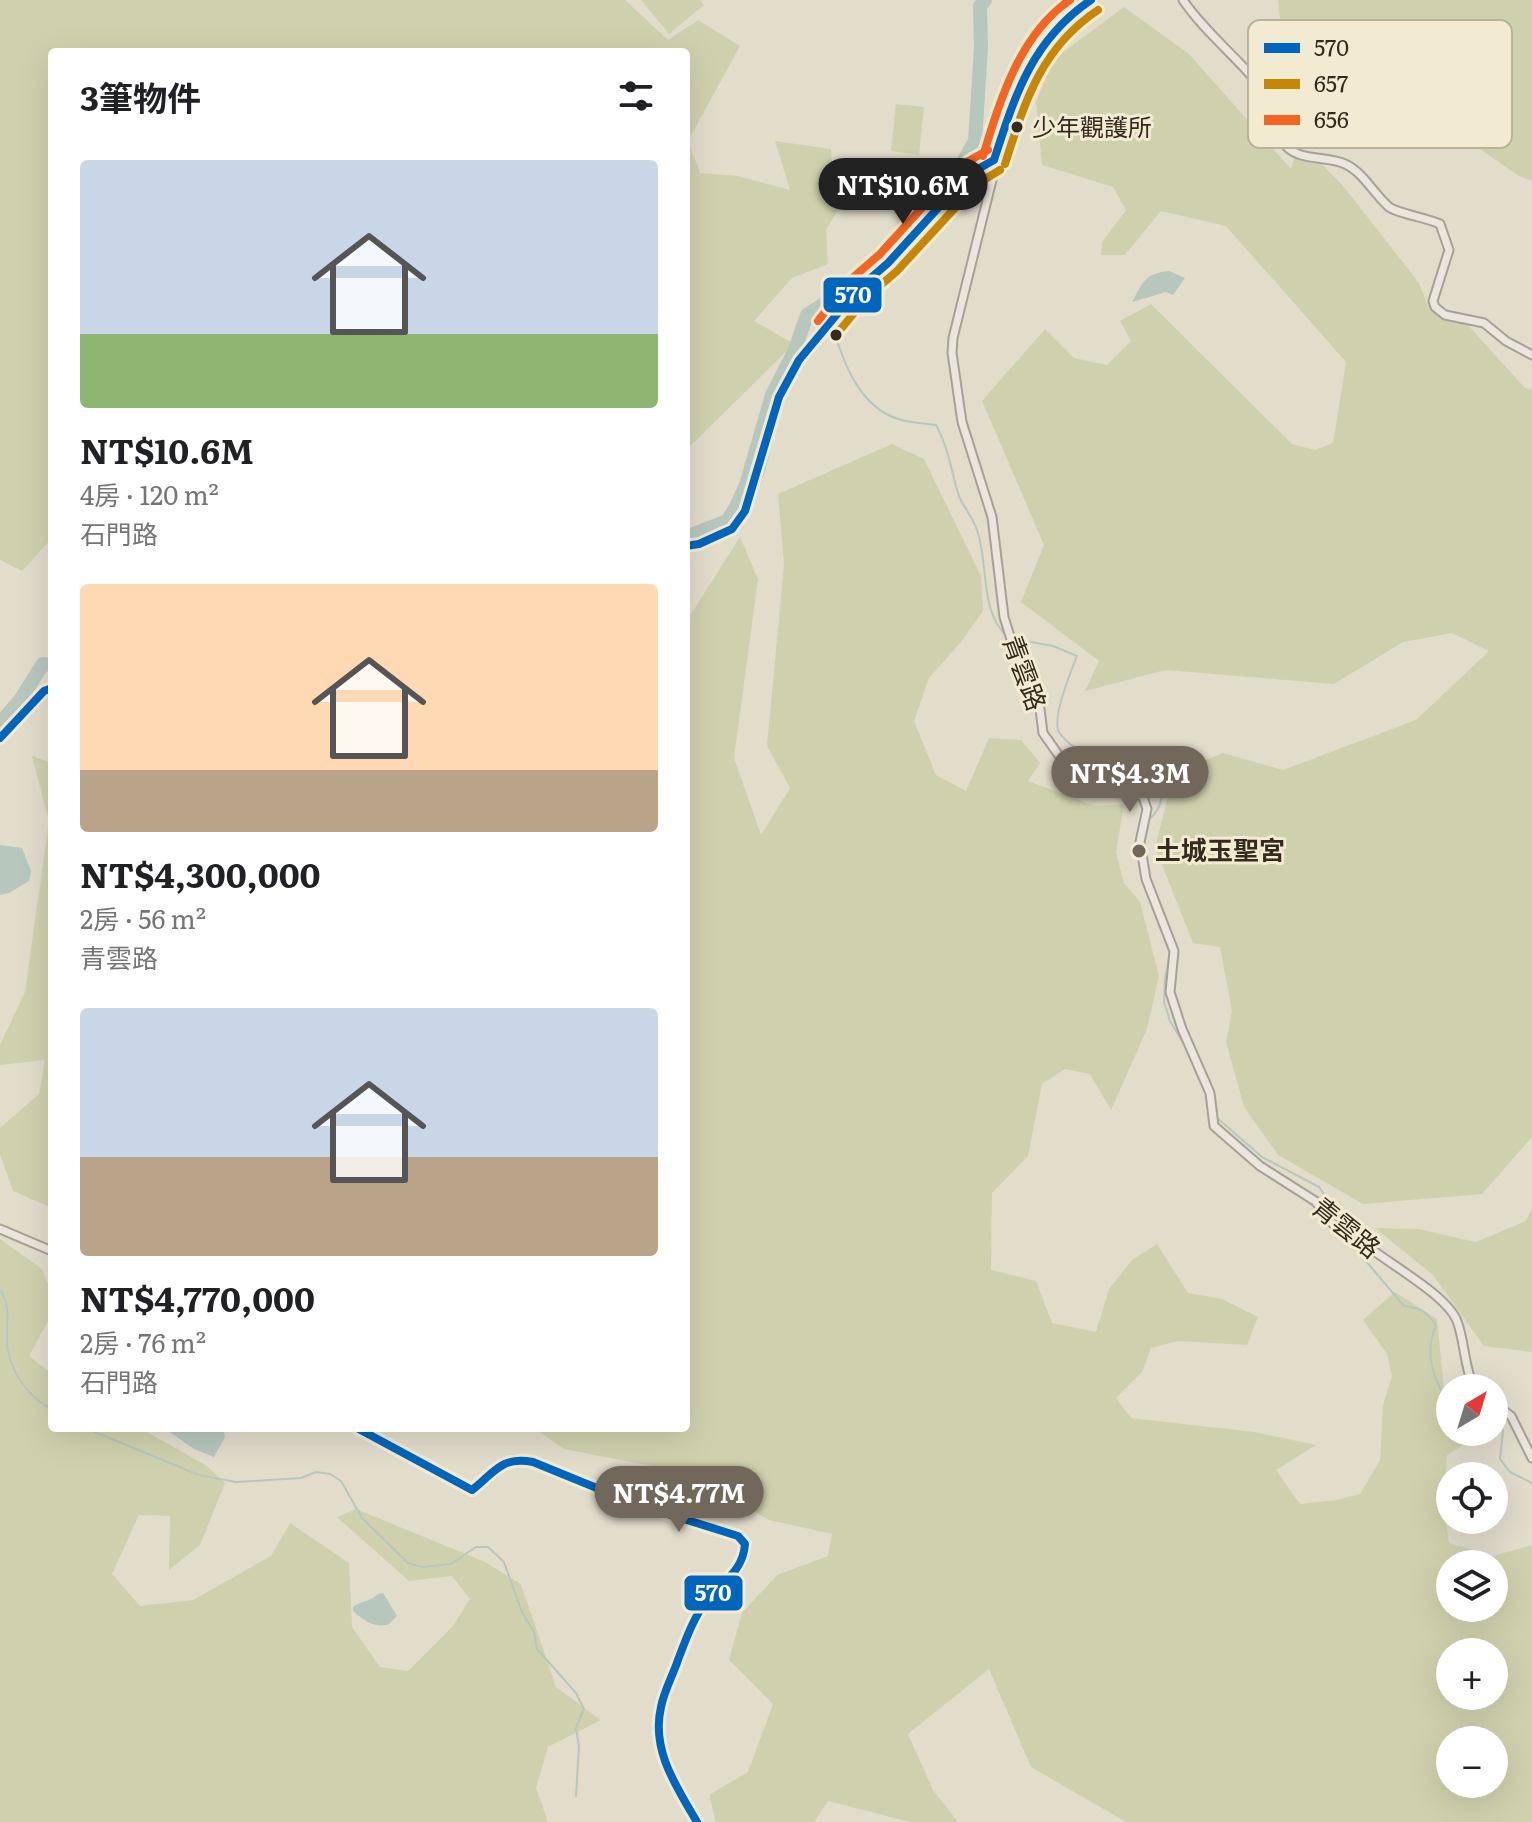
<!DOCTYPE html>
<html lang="zh-TW">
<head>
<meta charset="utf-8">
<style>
  :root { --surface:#fff; --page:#f6f6f6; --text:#202124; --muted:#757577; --accent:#71685b }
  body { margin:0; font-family:Literata,"Noto Sans TC",serif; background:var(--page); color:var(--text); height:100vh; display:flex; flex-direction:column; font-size:30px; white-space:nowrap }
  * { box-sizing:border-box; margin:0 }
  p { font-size:26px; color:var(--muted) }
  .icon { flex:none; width:44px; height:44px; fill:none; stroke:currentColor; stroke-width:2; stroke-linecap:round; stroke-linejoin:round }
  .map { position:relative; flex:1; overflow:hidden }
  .side { position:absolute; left:48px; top:48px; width:642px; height:1384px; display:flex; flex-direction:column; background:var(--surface); border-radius:8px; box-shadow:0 8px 32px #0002 }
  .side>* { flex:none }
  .needle { width:52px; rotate:38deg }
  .controls { position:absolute; left:1436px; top:1374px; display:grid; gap:16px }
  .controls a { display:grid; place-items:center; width:72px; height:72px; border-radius:50%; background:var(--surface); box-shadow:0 8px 32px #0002; font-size:40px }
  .price { position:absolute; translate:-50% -68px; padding:0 18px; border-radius:28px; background:var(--accent); color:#fff; font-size:26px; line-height:52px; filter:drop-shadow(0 2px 4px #0008) }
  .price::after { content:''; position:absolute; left:50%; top:48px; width:24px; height:18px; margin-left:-12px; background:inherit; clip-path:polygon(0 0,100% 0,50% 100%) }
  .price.current { background:#222; color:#fff }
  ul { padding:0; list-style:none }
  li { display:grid; align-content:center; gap:16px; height:424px; padding:0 32px }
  li span { display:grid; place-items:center; height:248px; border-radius:8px; color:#555 }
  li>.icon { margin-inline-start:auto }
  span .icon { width:144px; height:144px; fill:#fffc; stroke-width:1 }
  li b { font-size:34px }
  h2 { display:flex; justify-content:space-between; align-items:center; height:96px; padding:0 32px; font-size:34px }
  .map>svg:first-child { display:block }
  .green { fill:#cfd1ae; fill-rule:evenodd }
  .water { fill:#b7c7be }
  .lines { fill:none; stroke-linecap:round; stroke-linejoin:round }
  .stream { stroke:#b7c7be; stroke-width:2 }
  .river { stroke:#b7c7be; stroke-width:14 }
  .minor-casing { stroke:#a7a195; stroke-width:11 }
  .tertiary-casing { stroke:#a7a195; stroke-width:13 }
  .minor { stroke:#eae6dd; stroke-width:7 }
  .tertiary { stroke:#eae6dd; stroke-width:9 }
  .bus-1-casing { stroke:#f3ebd1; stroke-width:14 }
  .bus-2-casing { stroke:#f3ebd1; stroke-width:14 }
  .bus-3-casing { stroke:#f3ebd1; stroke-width:14 }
  .bus-1 { stroke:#0065bd; stroke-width:8 }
  .bus-2 { stroke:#c68708; stroke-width:8 }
  .bus-3 { stroke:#f26522; stroke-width:8 }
  .bus-dot { fill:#342a1e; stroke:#f3ebd1; stroke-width:3 }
  .poi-dot { fill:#71685b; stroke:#f3ebd1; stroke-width:3 }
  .labels { text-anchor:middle; stroke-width:6; stroke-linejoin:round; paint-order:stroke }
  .bus-label { font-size:24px; fill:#342a1e; stroke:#f3ebd1; text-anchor:start }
  .street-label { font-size:26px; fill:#342a1e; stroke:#f3ebd1 }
  .poi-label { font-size:26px; font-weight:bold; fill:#342a1e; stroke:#f3ebd1; text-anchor:start }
  .key { fill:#f3ebd1; stroke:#bab19b; stroke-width:2 }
  .key-label { font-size:22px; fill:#342a1e }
  .line-badge { stroke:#f3ebd1; stroke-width:3 }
  .badge-label { font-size:22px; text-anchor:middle; font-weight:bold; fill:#fff }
</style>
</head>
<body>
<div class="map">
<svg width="1532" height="1822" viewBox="0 0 1532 1822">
  <rect width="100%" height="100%" fill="#e2dccb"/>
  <!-- green -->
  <path class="green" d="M0 0H625L668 40 698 20 740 46 688 141 700 173 738 176 790 190 775 141 831 149 832 171 847 195 826 230 828 264 792 278 754 321 794 344 686 450V52H52V538L22 571 0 560Z
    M641 0H700L704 5 669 34Z
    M1278 0H1532V181L1519 176 1439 120 1416 133 1360 141 1312 127 1263 57 1280 19Z
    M1124 7 1189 54 1291 169 1297 148 1317 159 1344 187 1419 283 1428 306 1456 312 1525 388 1532 389V1137L1482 1194 1363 1204 1278 1155 1244 1107 1226 1042 1232 1011 1220 947 1193 943 1155 847 1174 773 1223 753 1283 770 1416 720 1489 651 1452 633 1403 642 1334 684 1165 670 1085 691 1099 661 1021 602 1044 545 982 401 1045 329 1074 358 1107 365 1131 341 1120 321 1151 304 1292 444 1315 450 1333 443 1346 362 1226 226 1161 211 1125 255H1101L1102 242 1126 210 1113 187 1042 165 1036 102 1054 59Z
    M896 104 924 107 919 155 891 151Z
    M892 444 924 459 981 576 983 611 961 642 929 678 914 721 936 775 966 791 989 738 1021 740 1040 763 1028 781 1095 806 1124 804 1116 852 1124 883 1140 902 1159 976 1147 1029 1111 1110 1090 1074 1065 1069 1042 1084 1028 1156 992 1193 991 1270 1036 1281 1052 1323 1096 1332 1109 1289 1132 1260 1157 1244 1188 1293 1222 1299 1258 1317 1247 1345 1178 1341 1151 1348 1142 1372 1116 1398 1131 1418 1254 1432 1316 1445 1276 1470 1300 1504 1336 1500 1360 1494 1380 1460 1383 1405 1392 1376 1387 1354 1363 1320 1395 1292 1437 1319 1444 1388 1450 1395V1432H1485L1447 1455 1444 1504 1449 1543 1493 1556 1532 1545V1822H1126L1031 1767 989 1669 908 1734 933 1790 958 1822H910L828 1801 814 1822H716L709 1795 748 1772 773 1704 729 1660 742 1613 777 1575 828 1556 832 1534 769 1520 693 1474 564 1449 534 1428H686V622L740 537 758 579 734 758 761 835 790 788 767 746 784 565 778 494ZM1450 1564H1494V1608H1450ZM1450 1652H1494V1696H1450ZM1450 1740H1494V1784H1450Z
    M32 756 52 763V1208L13 1191 0 1154V1128L39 1094 45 1060 0 1065V1045L25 992 49 821Z
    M1532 1208V1352L1484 1346 1433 1275 1375 1228 1418 1229 1476 1242 1526 1221Z
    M0 1239 42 1269 52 1294V1314L29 1356 52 1374V1428H140L207 1466 225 1483 200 1545 169 1570 170 1516 139 1515 112 1574 140 1606 193 1600 271 1556 290 1523 349 1563 352 1627 380 1667 408 1671 453 1626 470 1599 452 1576 409 1581 337 1517 356 1509 485 1562 521 1584 556 1687 601 1720 548 1747 536 1788 548 1822H0Z"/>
  <!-- water -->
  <path class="water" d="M1169 271 1185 278 1173 295 1166 292 1132 302C1144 281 1144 274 1169 271Z
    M0 845 22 848 31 871 29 881 9 893 0 895Z
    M164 1428H223L225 1437 214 1457 194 1449Z
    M383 1593 397 1616 389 1624C375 1629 363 1620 353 1611V1607C362 1600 370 1602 378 1594Z"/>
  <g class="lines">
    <!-- stream -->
    <path class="stream" d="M825 303 830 319
      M832 325C843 361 858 406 898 419 910 423 924 423 936 425 949 448 951 472 959 496 964 508 973 518 977 530 989 563 979 613 1008 637
      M1014 639 1053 646 1077 656C1071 671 1051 719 1059 732 1065 742 1083 755 1095 756 1107 757 1119 751 1132 755 1160 764 1174 805 1146 821
      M1137 848V855L1142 872
      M1148 894 1170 954 1165 978 1164 1002 1170 1021 1185 1046
      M1216 1117 1262 1157 1319 1187 1337 1213 1360 1225 1368 1232V1244
      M1367 1250 1365 1260 1404 1306C1420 1308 1427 1311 1436 1326 1424 1352 1433 1382 1450 1404
      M0 1290C14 1310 3 1329 8 1351 13 1375 30 1399 52 1409
      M1494 1424 1503 1430 1500 1459 1510 1472 1532 1483
      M85 1428 199 1475 236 1482 301 1478 316 1472 330 1474 341 1481 362 1518 408 1563 422 1567 451 1564 476 1547H488L504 1562 522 1612 534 1632 537 1649 576 1693 584 1709 576 1728 579 1746 576 1796"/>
    <!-- river -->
    <path class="river" d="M686 537 727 521 736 507 746 485 772 395 794 352 807 315 835 297 899 242 934 203 956 174 975 141 981 48 980 6 985 0
      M0 723 20 700 43 664 52 665"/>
    <!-- minor casing -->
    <g class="minor-casing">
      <path id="minor" d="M1183 0C1206 34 1240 59 1264 91 1276 107 1273 133 1287 147 1301 161 1328 156 1345 164 1363 172 1374 194 1389 207 1396 213 1428 218 1440 224L1449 250 1433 301 1435 307 1445 315 1484 323 1506 341 1532 355
        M686 546 699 544 732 529 745 511 759 471 779 397 799 360 858 289 888 263 969 174 994 160 996 164 953 338 952 353 962 422 992 517 1004 617 1014 649 1040 709 1043 733 1060 757 1089 773 1129 788 1143 797 1147 809 1140 842 1146 879 1174 951 1170 992 1182 1029 1210 1093 1214 1126 1260 1166 1315 1201 1331 1222 1355 1243 1370 1248C1393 1266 1447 1296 1457 1321 1465 1342 1464 1367 1474 1388
        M0 738 44 691 52 688
        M0 1229 52 1251
        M1494 1403 1511 1416 1532 1458
        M357 1428 472 1490C499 1472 498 1453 533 1462L636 1504 738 1536 745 1544C746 1577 717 1582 702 1608 687 1633 673 1676 661 1705 651 1755 674 1781 697 1822"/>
    </g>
    <!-- tertiary casing -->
    <g class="tertiary-casing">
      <path id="tertiary" d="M994 160C1013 100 1032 33 1091 0"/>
    </g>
    <!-- minor -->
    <use href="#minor" class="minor"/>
    <!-- tertiary -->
    <use href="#tertiary" class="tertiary"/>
    <!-- bus-1 casing -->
    <g class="bus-1-casing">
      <path id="bus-1" d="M994 160C1015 95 1032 40 1091 0
        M686 546 699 544 732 529 745 511 779 397 799 360 858 289 888 263 969 174 994 160
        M0 738 44 691 52 688
        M357 1428 472 1490C495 1472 501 1456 533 1462L636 1504 738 1536 745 1544C743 1571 724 1580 708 1599 694 1616 686 1639 678 1660 673 1675 664 1691 661 1707 651 1750 676 1786 697 1822"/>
    </g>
    <!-- bus-2 casing -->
    <g class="bus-2-casing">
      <path id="bus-2" d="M1005 164C1025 101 1041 48 1098 10
        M836 335 867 297 897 271 977 184 1000 170"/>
    </g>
    <!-- bus-3 casing -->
    <g class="bus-3-casing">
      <path id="bus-3" d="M983 156C1000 101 1019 35 1070 0
        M818 321 849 281 880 254 960 166 988 150"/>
    </g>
    <!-- bus-1 -->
    <use href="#bus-1" class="bus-1"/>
    <!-- bus-2 -->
    <use href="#bus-2" class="bus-2"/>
    <!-- bus-3 -->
    <use href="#bus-3" class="bus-3"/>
  </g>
  <!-- markers -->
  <g class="bus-dot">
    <circle cx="1017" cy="127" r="7"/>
    <circle cx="836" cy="335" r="7"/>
  </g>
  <circle class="poi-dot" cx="1139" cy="851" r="8"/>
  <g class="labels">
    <!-- bus labels -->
    <g class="bus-label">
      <text x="1032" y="136">少年觀護所</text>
    </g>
    <!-- street labels -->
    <g class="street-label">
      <text transform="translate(1024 673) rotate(70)" y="9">青雲路</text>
      <text transform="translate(1346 1228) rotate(39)" y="9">青雲路</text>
    </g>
    <!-- poi labels -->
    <g class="poi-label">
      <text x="1155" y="860">土城玉聖宮</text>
    </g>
  </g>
  <!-- legend -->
  <rect x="1248" y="20" width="264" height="128" rx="12" class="key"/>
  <rect x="1264" y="43" width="36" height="10" fill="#0065bd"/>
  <rect x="1264" y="79" width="36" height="10" fill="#c68708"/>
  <rect x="1264" y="115" width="36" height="10" fill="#f26522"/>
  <g class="key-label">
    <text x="1314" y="56">570</text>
    <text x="1314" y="92">657</text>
    <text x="1314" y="128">656</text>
  </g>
  <g class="line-badge">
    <rect x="822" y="276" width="61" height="38" rx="8" fill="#0065bd"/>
    <rect x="683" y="1574" width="61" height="38" rx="8" fill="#0065bd"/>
  </g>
  <g class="badge-label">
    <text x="853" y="303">570</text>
    <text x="713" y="1601">570</text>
  </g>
</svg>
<div class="controls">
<a><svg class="needle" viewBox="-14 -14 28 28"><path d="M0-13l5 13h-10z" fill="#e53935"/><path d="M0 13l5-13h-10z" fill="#757577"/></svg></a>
<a><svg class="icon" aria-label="locate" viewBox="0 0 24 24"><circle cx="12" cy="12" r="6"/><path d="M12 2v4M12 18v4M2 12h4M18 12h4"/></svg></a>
<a><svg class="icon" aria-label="layers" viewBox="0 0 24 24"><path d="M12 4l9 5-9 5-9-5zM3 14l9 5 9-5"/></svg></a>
<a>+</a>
<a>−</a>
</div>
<b class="price current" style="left:903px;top:226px">NT$10.6M</b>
<b class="price" style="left:1130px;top:814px">NT$4.3M</b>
<b class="price" style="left:679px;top:1534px">NT$4.77M</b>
<section class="side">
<h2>3筆物件<svg class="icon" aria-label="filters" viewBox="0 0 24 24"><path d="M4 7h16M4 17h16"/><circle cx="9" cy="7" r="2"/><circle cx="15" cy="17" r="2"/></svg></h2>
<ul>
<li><span style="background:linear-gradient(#c9d6e8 70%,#8fb573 0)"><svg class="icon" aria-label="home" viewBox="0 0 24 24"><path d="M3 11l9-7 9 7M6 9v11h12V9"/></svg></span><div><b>NT$10.6M</b><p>4房 · 120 m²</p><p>石門路</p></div></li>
<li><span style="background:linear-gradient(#ffd9b3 75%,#b9a48a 0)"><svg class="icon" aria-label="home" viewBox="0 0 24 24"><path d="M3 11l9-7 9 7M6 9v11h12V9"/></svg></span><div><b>NT$4,300,000</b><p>2房 · 56 m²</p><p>青雲路</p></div></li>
<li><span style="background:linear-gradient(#c9d6e8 60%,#b9a48a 0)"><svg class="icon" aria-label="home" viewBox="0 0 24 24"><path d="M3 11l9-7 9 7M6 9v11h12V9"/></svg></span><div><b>NT$4,770,000</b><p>2房 · 76 m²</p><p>石門路</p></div></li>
</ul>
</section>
</div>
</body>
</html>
